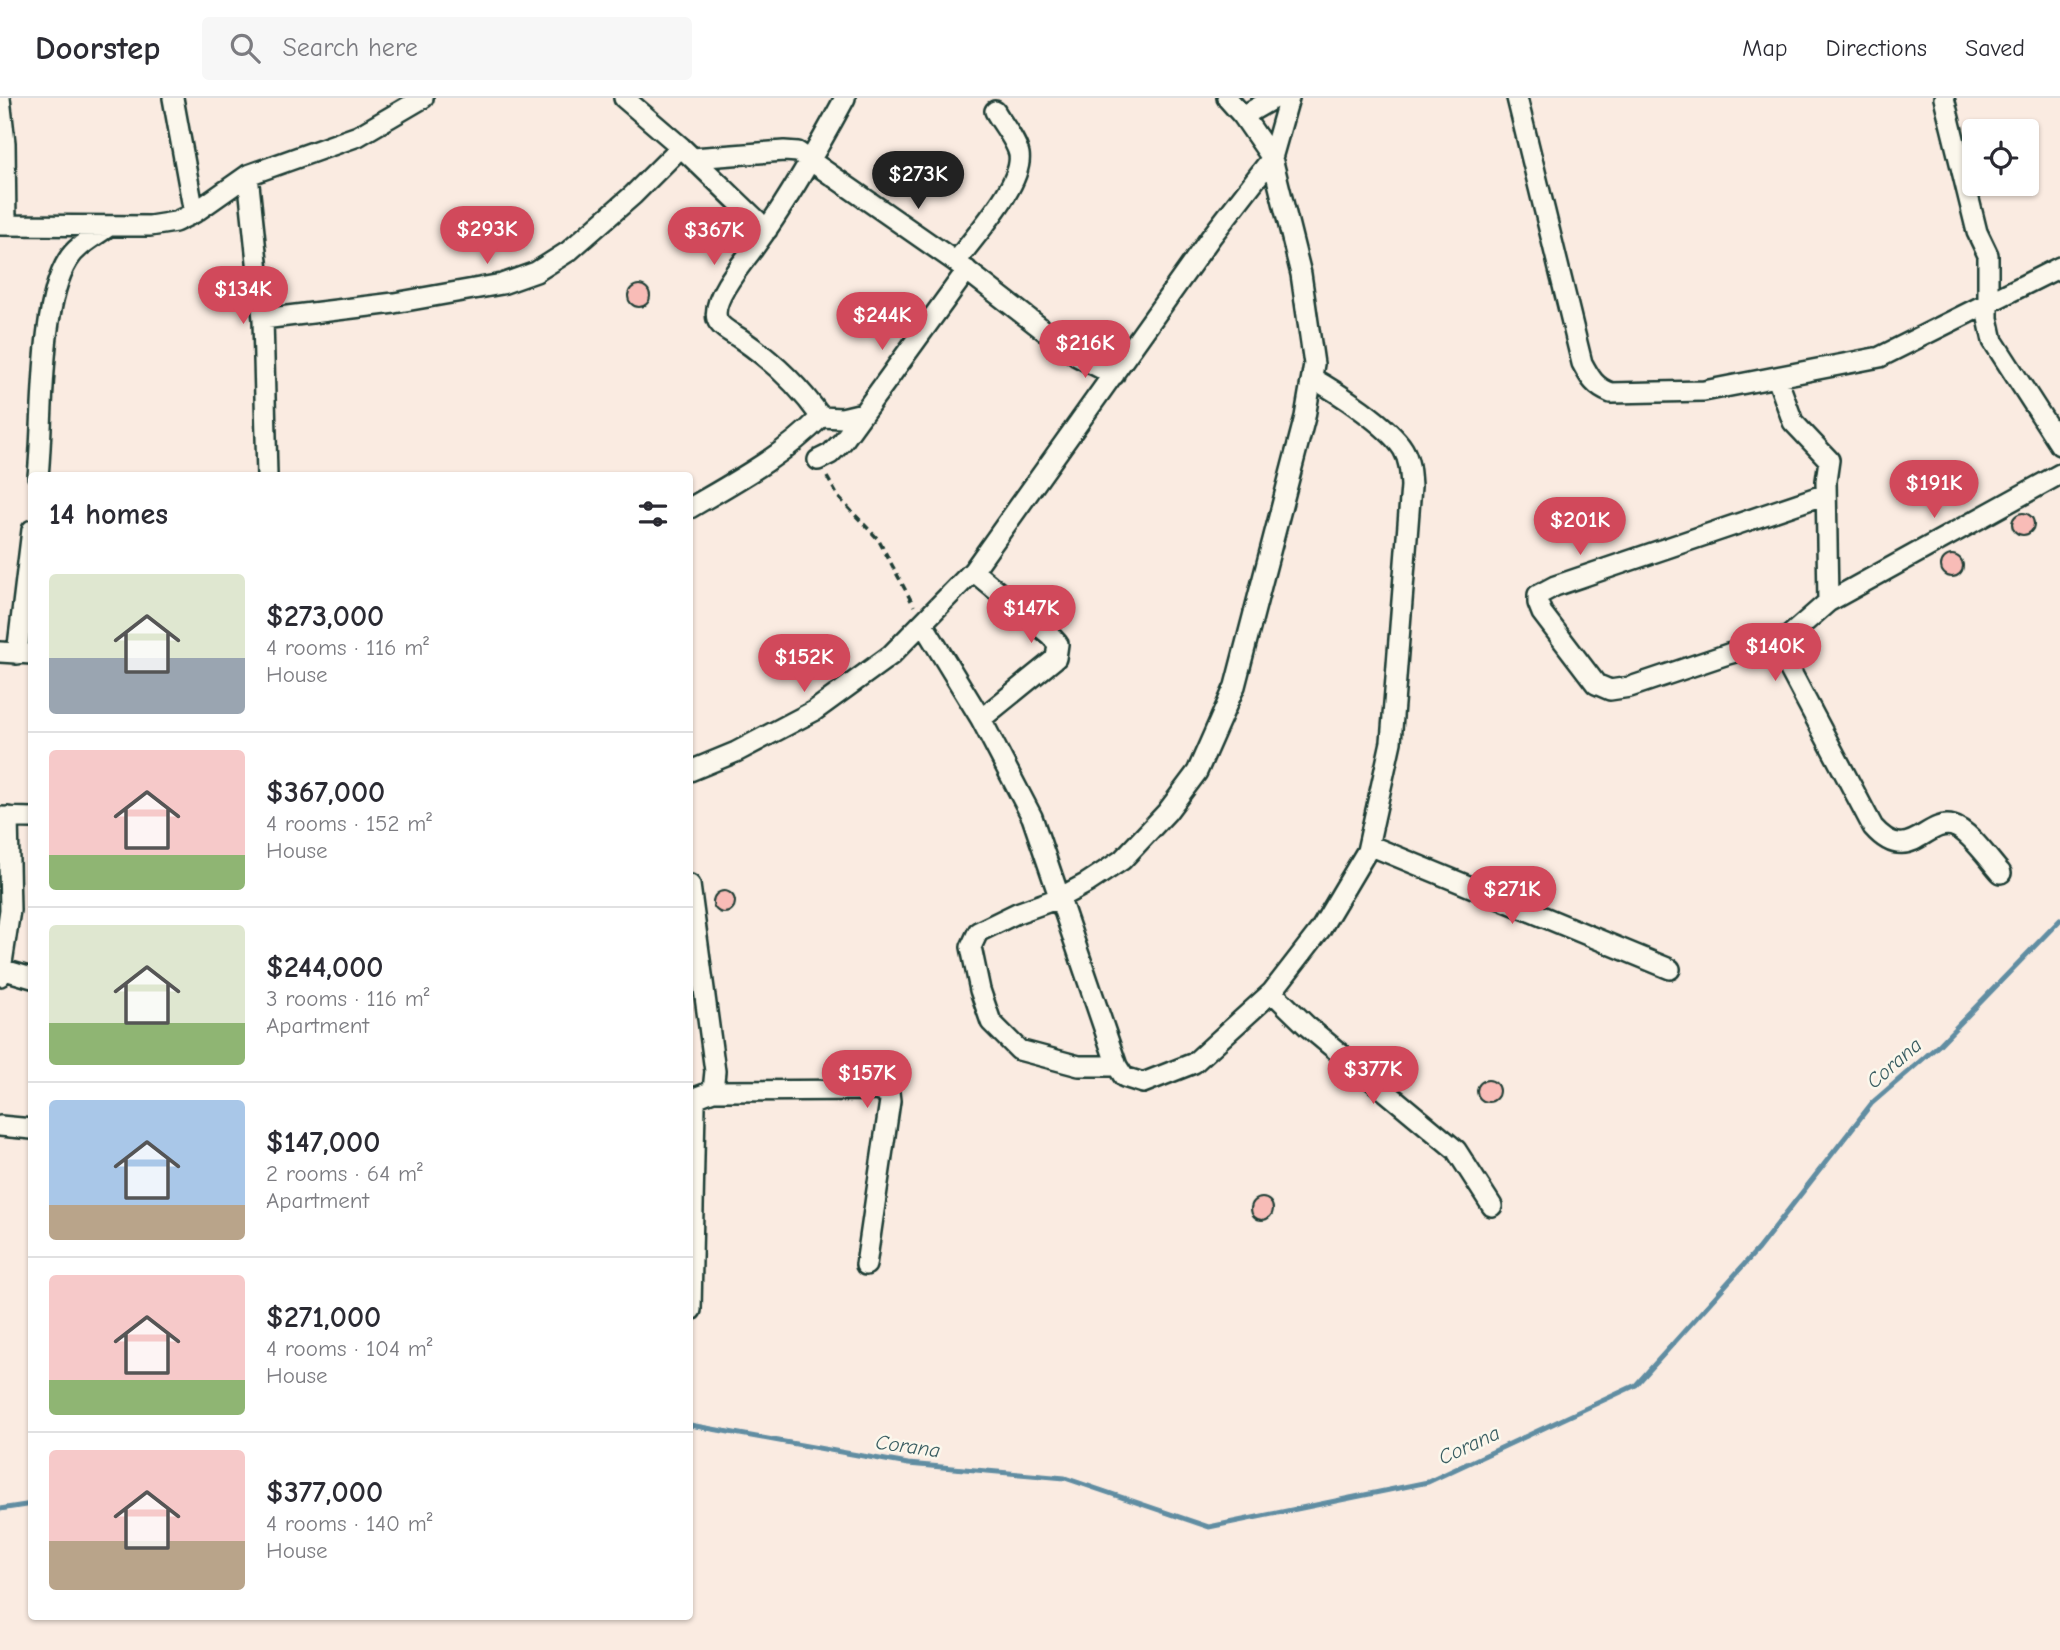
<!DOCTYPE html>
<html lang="en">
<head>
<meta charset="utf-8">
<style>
  :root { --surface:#fff; --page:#f7f7f7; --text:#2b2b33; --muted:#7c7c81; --line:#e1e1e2; --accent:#d1495b }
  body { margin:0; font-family:"Comic Neue",sans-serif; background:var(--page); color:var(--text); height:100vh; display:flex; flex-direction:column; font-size:26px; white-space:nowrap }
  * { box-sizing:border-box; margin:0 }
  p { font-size:23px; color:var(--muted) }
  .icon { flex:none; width:38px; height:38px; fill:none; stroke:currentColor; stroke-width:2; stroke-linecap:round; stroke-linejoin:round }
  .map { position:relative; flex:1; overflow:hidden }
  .drawer { position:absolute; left:28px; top:374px; width:665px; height:1148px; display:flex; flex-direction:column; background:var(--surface); border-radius:7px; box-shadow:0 2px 5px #0004 }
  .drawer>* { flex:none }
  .buttons { position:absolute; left:1962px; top:21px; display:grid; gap:14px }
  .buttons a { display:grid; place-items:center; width:77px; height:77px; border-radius:7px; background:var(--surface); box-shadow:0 2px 5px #0004; font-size:35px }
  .price { position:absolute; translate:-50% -60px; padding:0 16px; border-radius:24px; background:var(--accent); color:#fff; font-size:23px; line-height:46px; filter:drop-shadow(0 2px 4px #0008) }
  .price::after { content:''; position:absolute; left:50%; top:42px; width:21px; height:16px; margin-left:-10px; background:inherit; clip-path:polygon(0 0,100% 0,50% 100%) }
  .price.on { background:#222; color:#fff }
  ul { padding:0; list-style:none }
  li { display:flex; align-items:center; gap:21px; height:175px; padding:0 21px }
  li+li { border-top:2px solid var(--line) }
  li span { display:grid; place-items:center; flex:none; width:196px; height:140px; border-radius:7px; color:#555 }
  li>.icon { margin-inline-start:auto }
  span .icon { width:84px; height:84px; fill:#fffc; stroke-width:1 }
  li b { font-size:30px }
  h2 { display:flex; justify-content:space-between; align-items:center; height:84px; padding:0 21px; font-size:30px }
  header { display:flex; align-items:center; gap:42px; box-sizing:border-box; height:98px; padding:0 35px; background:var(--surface); border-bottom:2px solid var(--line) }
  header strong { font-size:33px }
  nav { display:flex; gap:38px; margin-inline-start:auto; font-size:24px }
  .search { width:490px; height:63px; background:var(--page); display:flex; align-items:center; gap:18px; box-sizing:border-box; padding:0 24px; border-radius:7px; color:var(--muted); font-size:26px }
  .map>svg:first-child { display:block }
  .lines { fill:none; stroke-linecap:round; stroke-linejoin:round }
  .stream { stroke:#618da2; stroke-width:5 }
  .building { fill:#f8bcb7; stroke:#1f3d34; stroke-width:2 }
  .street-casing { stroke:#1f3d34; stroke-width:24 }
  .path { stroke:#1f3d34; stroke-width:3.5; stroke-dasharray:7 5; stroke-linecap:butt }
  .street { stroke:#fbf7ec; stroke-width:19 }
  .labels { text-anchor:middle; stroke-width:5; stroke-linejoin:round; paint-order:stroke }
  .water-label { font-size:21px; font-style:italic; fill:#3a5e62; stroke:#fbf7ec }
</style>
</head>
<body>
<header>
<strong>Doorstep</strong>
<div class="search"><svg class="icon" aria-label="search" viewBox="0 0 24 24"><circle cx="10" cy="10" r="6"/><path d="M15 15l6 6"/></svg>Search here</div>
<nav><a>Map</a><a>Directions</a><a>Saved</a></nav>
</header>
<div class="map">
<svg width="2060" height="1552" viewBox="0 0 2060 1552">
  <rect width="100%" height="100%" fill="#faebe1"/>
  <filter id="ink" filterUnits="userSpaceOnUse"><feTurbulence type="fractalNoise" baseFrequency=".0143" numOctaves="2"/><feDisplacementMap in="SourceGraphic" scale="14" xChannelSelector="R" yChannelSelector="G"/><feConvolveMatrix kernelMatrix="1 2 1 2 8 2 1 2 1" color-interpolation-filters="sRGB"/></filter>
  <g filter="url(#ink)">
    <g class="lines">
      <!-- stream -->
      <path class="stream" d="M690 1327 908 1366 1065 1380 1209 1429 1428 1384 1636 1287 1758 1151 1872 1005 1939 947 2060 822
        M0 1411 32 1406"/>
    </g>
    <!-- building -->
    <path class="building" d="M628 198a11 11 0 1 1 22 0a11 11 0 1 1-22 0Z
      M2012 426a11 11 0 1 1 22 0a11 11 0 1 1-22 0Z
      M1941 468a11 11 0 1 1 22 0a11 11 0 1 1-22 0Z
      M713 804a11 11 0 1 1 22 0a11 11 0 1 1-22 0Z
      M1477 993a11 11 0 1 1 22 0a11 11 0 1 1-22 0Z
      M1251 1111a11 11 0 1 1 22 0a11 11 0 1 1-22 0Z"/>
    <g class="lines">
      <!-- street casing -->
      <g class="street-casing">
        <path id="street" d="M0 0 5 45 6 127
          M173 0 194 115
          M624 0 681 49 767 132
          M1517 0 1582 265C1590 280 1595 289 1611 295L1704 293 1880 259 2060 169
          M1944 0 1977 134 1988 157V220L1993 243 2060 347
          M1243 18 1274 0
          M693 60 784 53 798 54 956 164 1077 258 1114 277
          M248 77 263 221 267 378
          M0 127 150 128 175 124 194 115 248 77 358 38 423 0
          M956 164C973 139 1024 86 1019 56 1016 42 1002 26 995 13
          M263 221 394 205 502 186 536 174 569 153 633 97 681 49
          M1777 280 1793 324 1829 362 1826 383 1828 504 1788 539 1784 555 1790 572 1873 729C1909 770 1926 720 1953 728 1969 732 1990 763 2001 775
          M821 319C799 288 773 263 741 241 734 236 720 230 717 221 711 202 742 165 753 151 788 103 817 52 845 0
          M818 362 830 356 843 343 967 172
          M38 378C44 321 39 208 68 162 77 147 96 138 109 128
          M690 410C736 383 783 358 821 319L842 320 863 315
          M973 473 1050 537 1058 546 1056 560 981 621
          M1828 504 2060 376
          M923 526 981 621 1032 719 1117 968 1124 979 1143 985 1194 965 1272 894 1320 832 1367 753 1391 644 1411 388C1410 375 1410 363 1403 351 1388 327 1337 294 1312 280
          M1788 539 1728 556 1630 589 1610 592 1596 586 1542 515 1538 505V497L1555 488 1826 396
          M0 554 32 556
          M17 556 32 432
          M690 673 736 654 814 613 891 557 973 473 1211 139 1272 60 1289 0
          M0 719 32 720
          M1369 747 1670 871
          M690 787 715 973 713 993 697 999 695 1007 691 1212
          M1 871 32 880
          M0 878 10 812 8 719
          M1272 894 1307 928 1456 1052 1492 1108
          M1117 968H1079L1019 952 991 924 980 892 971 849 978 834 1017 815 1059 800 1087 785 1122 762 1167 714 1197 674 1235 588 1305 319 1314 266 1301 176 1272 60 1243 18 1227 0
          M713 993 875 992 889 995 890 1003 866 1167
          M0 1028 32 1031"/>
      </g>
      <!-- path -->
      <path class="path" d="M827 379 839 400 878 441 914 508"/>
      <!-- street -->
      <use href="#street" class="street"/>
    </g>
  </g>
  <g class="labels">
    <!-- water labels -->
    <g class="water-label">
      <text transform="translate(1894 965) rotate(-41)" y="7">Corana</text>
      <text transform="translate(1469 1347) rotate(-25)" y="7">Corana</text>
      <text transform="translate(908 1348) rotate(8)" y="7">Corana</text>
    </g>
  </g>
</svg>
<div class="buttons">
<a><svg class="icon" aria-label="locate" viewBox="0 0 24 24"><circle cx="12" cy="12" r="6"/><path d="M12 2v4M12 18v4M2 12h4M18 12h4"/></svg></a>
</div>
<b class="price on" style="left:918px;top:113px">$273K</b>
<b class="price" style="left:487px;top:168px">$293K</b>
<b class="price" style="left:714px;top:169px">$367K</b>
<b class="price" style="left:243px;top:228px">$134K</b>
<b class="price" style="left:882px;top:254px">$244K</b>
<b class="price" style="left:1085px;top:282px">$216K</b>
<b class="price" style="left:1934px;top:422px">$191K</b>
<b class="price" style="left:1580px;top:459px">$201K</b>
<b class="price" style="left:1031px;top:547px">$147K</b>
<b class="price" style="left:1775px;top:585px">$140K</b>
<b class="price" style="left:804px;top:596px">$152K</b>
<b class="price" style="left:1512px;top:828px">$271K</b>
<b class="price" style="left:1373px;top:1008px">$377K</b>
<b class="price" style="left:867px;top:1012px">$157K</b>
<section class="drawer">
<h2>14 homes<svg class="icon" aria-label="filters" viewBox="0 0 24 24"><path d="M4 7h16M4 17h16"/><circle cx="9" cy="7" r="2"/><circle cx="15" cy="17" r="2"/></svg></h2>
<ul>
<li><span style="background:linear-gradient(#dfe7d0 60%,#9aa5b1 0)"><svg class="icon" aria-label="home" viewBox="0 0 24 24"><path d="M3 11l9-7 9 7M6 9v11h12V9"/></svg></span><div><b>$273,000</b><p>4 rooms · 116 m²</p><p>House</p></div></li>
<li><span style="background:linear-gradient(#f6c9c9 75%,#8fb573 0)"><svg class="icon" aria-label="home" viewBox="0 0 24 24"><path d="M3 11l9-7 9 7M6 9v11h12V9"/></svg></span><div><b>$367,000</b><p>4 rooms · 152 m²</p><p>House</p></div></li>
<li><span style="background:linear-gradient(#dfe7d0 70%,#8fb573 0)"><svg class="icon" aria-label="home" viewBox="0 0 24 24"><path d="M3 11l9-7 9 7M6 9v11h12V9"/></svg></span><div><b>$244,000</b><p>3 rooms · 116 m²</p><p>Apartment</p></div></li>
<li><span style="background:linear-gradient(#a9c7e8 75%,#b9a48a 0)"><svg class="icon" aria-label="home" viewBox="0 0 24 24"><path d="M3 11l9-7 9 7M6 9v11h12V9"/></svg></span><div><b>$147,000</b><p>2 rooms · 64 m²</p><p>Apartment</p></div></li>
<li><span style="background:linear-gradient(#f6c9c9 75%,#8fb573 0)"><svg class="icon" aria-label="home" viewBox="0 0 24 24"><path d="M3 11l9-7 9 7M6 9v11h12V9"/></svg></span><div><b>$271,000</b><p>4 rooms · 104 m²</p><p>House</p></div></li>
<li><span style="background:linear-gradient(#f6c9c9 65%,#b9a48a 0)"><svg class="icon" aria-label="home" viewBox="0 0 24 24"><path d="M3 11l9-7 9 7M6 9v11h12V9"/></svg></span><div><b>$377,000</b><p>4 rooms · 140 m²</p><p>House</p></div></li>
</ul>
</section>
</div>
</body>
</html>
